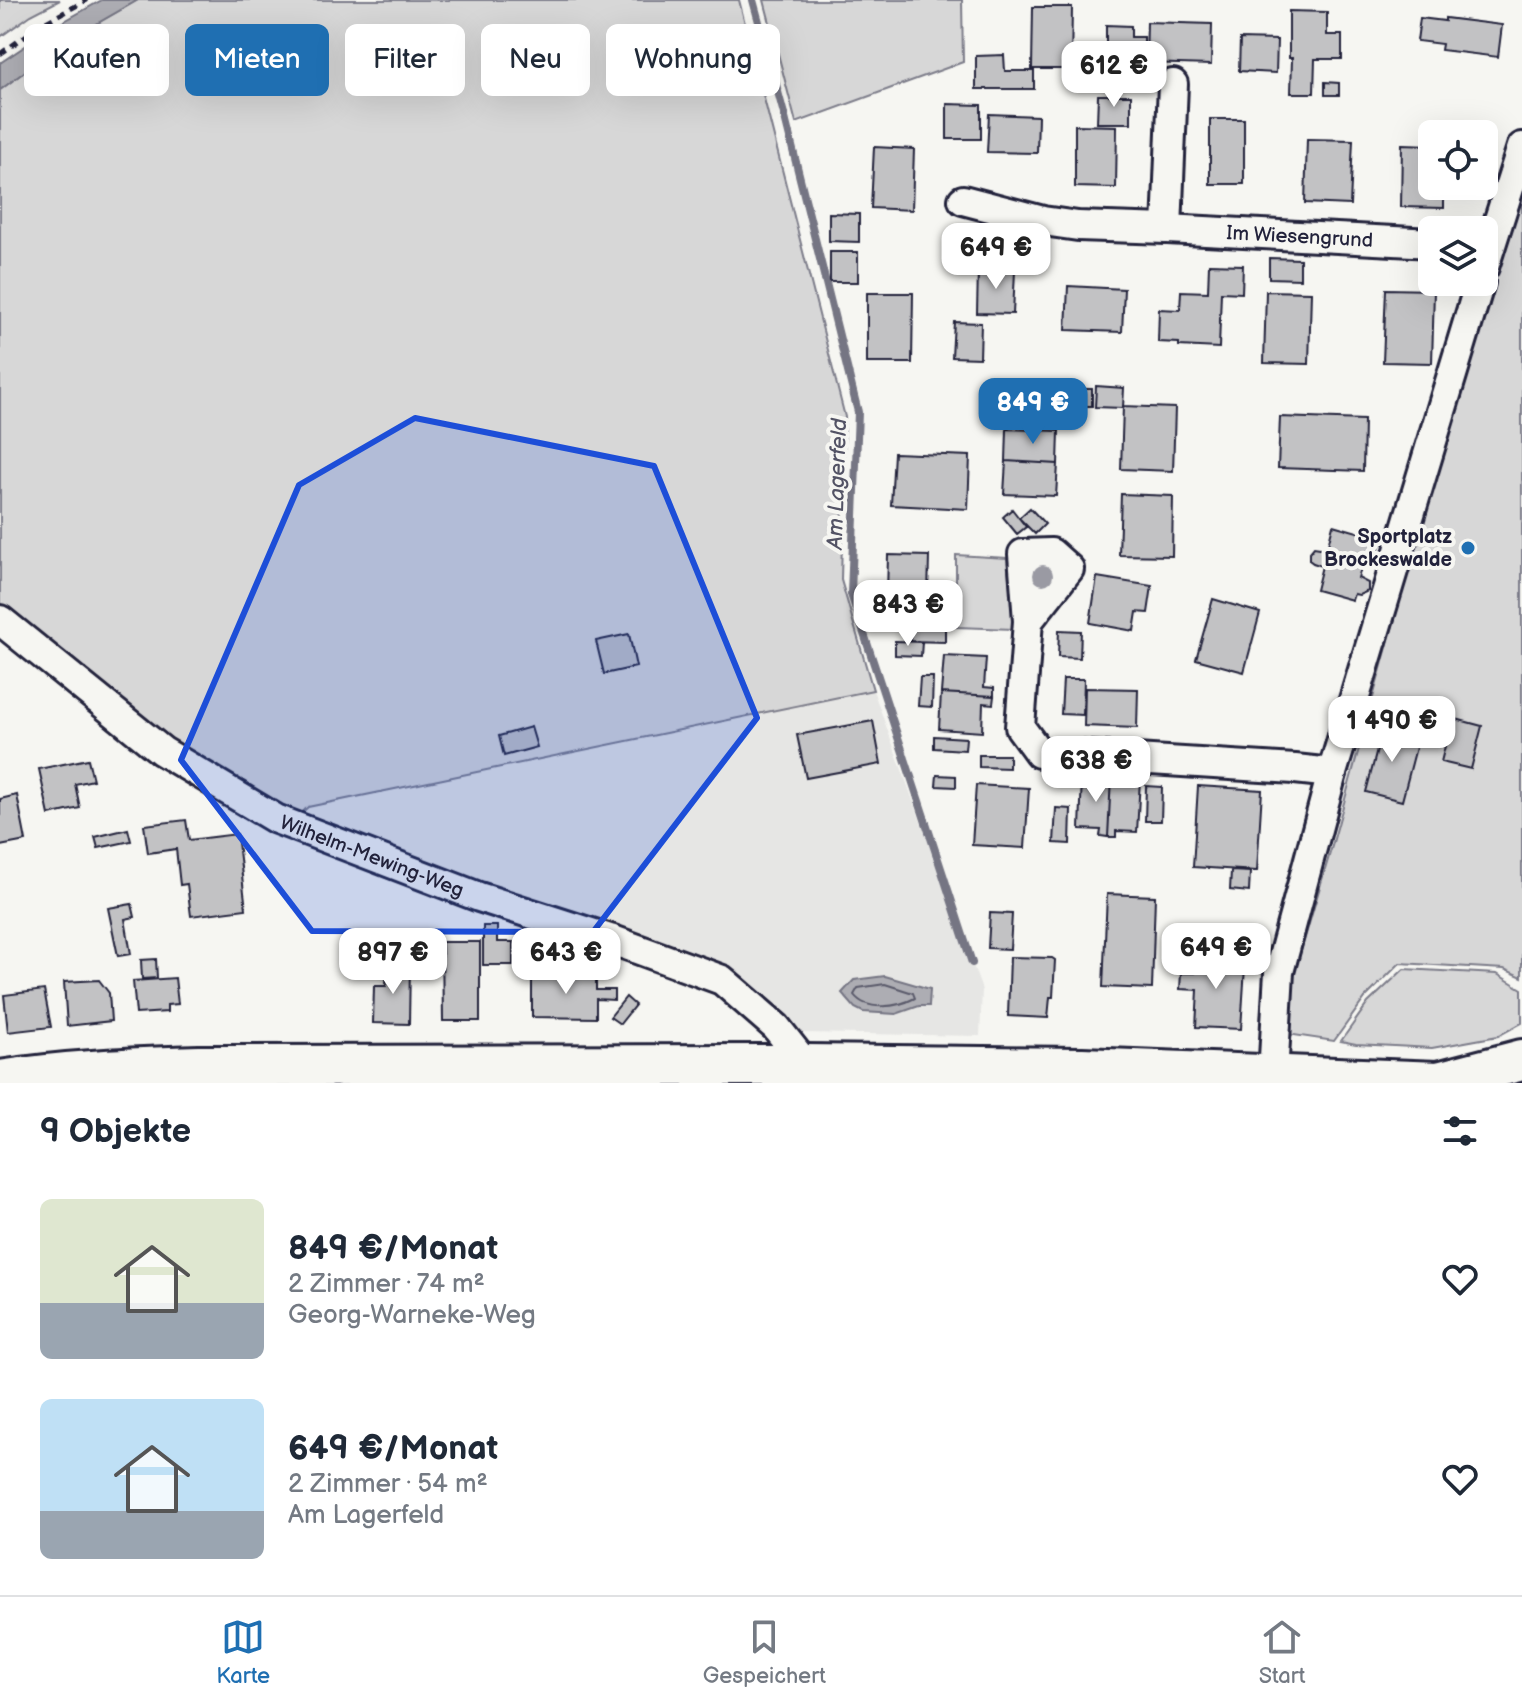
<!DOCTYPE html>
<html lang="de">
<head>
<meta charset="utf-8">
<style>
  :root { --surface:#fff; --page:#f6f6f7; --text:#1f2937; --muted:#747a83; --line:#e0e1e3; --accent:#1f6fb2 }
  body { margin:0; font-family:"Balsamiq Sans",sans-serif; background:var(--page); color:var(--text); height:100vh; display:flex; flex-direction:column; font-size:30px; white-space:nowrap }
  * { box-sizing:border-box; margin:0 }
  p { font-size:26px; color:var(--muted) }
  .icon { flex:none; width:44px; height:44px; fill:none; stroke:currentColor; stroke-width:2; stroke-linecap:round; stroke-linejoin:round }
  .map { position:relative; height:1083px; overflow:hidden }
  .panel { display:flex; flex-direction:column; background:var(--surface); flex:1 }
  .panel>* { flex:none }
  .banner { position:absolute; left:24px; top:24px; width:800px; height:72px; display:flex; gap:16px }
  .fabs { position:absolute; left:1418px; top:120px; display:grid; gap:16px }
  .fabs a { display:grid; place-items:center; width:80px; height:80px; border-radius:12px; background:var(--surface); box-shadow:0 8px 32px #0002; font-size:40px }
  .price { position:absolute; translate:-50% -68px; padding:0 18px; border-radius:16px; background:#fff; color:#222; font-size:26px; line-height:52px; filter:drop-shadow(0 2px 4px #0008) }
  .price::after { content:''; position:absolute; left:50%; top:48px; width:24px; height:18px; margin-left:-12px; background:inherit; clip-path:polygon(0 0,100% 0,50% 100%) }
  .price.on { background:var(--accent); color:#fff }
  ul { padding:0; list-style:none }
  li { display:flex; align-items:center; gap:24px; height:200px; padding:0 40px }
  li span { display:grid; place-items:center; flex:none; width:224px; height:160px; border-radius:12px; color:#555 }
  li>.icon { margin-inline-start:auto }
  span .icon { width:96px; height:96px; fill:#fffc; stroke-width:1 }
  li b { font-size:34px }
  h2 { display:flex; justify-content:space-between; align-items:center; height:96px; padding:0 40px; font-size:34px }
  .pill { padding:0 28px; border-radius:12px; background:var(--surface); box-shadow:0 8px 32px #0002; font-size:28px; line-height:72px }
  .pill.on { background:var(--accent); color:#fff }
  .menu { display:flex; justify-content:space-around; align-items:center; height:112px; border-top:2px solid var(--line); background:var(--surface); font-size:22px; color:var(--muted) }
  .menu a { display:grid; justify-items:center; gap:4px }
  .menu .on { color:var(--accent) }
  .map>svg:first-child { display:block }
  .built { fill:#e6e6e4 }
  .green { fill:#d7d7d7; stroke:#7c7c89; stroke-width:2 }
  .water { fill:#adadb3; stroke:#757583; stroke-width:2 }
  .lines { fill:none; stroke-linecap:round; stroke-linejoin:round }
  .shore { stroke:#5a5a6b; stroke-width:2 }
  .stream { stroke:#757583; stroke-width:8 }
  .building { fill:#c2c2c4; stroke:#22223b; stroke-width:2 }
  .street-casing { stroke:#22223b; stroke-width:34 }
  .secondary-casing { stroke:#22223b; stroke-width:46 }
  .path { stroke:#22223b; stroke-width:5; stroke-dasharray:8 6; stroke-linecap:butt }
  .street { stroke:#f6f6f2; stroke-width:28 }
  .secondary { stroke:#f6f6f2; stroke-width:40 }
  .tree { fill:#9a9aa3 }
  .marked { fill:#1d4ed8; fill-opacity:0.2; stroke:#1d4ed8; stroke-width:6; stroke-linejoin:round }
  .poi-dot { fill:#1f6fb2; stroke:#f6f6f2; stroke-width:3 }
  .labels { text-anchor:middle; stroke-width:8; stroke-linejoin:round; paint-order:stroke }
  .street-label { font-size:20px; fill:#22223b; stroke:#f6f6f2 }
  .poi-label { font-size:20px; font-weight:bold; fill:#22223b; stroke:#f6f6f2; text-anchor:end }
  .water-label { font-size:22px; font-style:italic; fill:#535365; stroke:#f6f6f2 }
</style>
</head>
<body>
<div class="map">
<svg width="1522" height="1083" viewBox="0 0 1522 1083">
  <rect width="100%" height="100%" fill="#f6f6f2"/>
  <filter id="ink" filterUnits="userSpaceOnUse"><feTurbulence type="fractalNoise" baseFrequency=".0125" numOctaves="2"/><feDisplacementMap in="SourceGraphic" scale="16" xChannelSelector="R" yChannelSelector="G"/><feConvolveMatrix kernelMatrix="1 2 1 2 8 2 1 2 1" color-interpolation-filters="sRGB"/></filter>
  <g filter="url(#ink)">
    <!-- built -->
    <path class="built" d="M873 690 982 990 980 1036 801 1033 777 1009 740 977 643 939 297 817 307 807Z"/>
    <!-- green -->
    <path class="green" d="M0 0H60L31 15 0 37Z
      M138 0H739L845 417 841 580 873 690 308 807 297 817 165 744 0 611V90L63 43Z
      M764 0H962L963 62 796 123Z
      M1522 173V977L1504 969 1400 963 1365 998 1334 1041 1287 1034 1291 985 1332 846 1497 249Z
      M956 555 1007 558 1014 629 956 627Z
      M1404 969 1497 974 1522 989V1023L1498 1036 1432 1048 1356 1044 1341 1041 1368 1003Z"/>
    <!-- water -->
    <path class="water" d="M102 0H138L63 43 0 90V63L52 28Z
      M885 976 930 989 929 1006H919L896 1014 863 1012 855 1008 842 993 854 980Z"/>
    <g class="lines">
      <!-- shore -->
      <path class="shore" d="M885 984 913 993 915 998C898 1007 867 1012 854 995L858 988Z"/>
      <!-- stream -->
      <path class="stream" d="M753 0 784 114 858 412 851 594 972 963"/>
    </g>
    <!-- building -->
    <path class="building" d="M1033 7H1072L1071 69H1032Z
      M1289 11 1327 12V35H1342V59H1315L1314 93H1291L1292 58H1289Z
      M1420 18 1445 21V18L1502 25 1498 57 1441 50 1442 44 1417 41Z
      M1147 22 1212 24 1211 65 1146 63Z
      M1106 25 1131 26V37H1144V56L1106 55Z
      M1240 39 1277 40 1276 73 1239 71Z
      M1004 55 1005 71H1034V89H976V56Z
      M1325 82 1339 83V95H1325Z
      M1098 95H1131V123H1097Z
      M947 104 981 105V139H947Z
      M989 114 1038 116 1037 153 987 152Z
      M1210 119H1244V184H1210Z
      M1075 125 1117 126 1116 188 1075 187Z
      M1307 139 1353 140 1350 205 1305 203Z
      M1402 144 1432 145V186H1444V208L1401 207Z
      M874 147 914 149 912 210 871 208Z
      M829 213 859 214V242L829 241Z
      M830 252H858V282H830Z
      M1269 258 1300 259V279L1269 278Z
      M1209 264 1243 265 1242 293 1221 292 1219 348 1179 346V343L1158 342 1159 309 1180 310 1181 291 1208 292Z
      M978 269 1015 270 1013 314 977 313Z
      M1068 286 1124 289 1122 332 1066 330Z
      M1386 289 1434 290 1432 363 1383 362Z
      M1266 291 1311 292 1309 364 1264 363Z
      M867 293H913L912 363H867Z
      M954 322 981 323 980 358 952 357Z
      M1096 386 1124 388 1123 408 1095 407Z
      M1079 389H1092V406H1078Z
      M1123 406 1175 408 1173 471 1121 469Z
      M1280 417 1364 420 1363 471 1278 468Z
      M1007 429 1059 431 1058 464 1006 461Z
      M894 453 970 456 968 509 891 505Z
      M1006 461 1058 464 1056 496 1004 494Z
      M1121 494 1173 496 1172 556 1119 555Z
      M1030 508 1045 524 1035 534 1019 518Z
      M1012 509 1026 527 1017 534 1003 517Z
      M1333 525 1375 537 1380 544 1378 552 1371 554 1366 553 1358 578 1368 583V591L1359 595 1354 594 1352 600 1316 590 1322 566 1313 563 1309 560V553L1314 547 1327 549Z
      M888 555 929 556 928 596 887 595Z
      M1097 577 1152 586 1148 613 1137 612 1134 631 1090 623Z
      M1213 599 1260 613 1244 672 1196 659Z
      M911 623 945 625V642L910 641Z
      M1059 630 1081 631 1080 658 1058 657Z
      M629 634 636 667 604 674 596 641Z
      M895 641 922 642 921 656 895 655Z
      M944 656 986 658 984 687 994 688V696L941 693Z
      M920 677H933L932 707 918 706Z
      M1063 679H1084L1083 715 1061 714Z
      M1085 688 1138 689 1137 728 1084 726Z
      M941 693 994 696 993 704 983 703 982 732 939 729Z
      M1452 718 1482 726 1471 769 1441 762Z
      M873 721 881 764 806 778 797 735Z
      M531 727 537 747 504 756 499 736Z
      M1383 727 1419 736 1402 801 1366 792Z
      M934 736 966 738 965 750 934 748Z
      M979 755H1009V768L979 767Z
      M88 759 93 780 75 784 80 808 49 815 39 769Z
      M937 775 956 776V787L936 786Z
      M1082 776 1111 777 1108 837 1100 836 1101 830 1080 829Z
      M1111 777 1140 779 1137 832 1116 831V837H1108Z
      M976 785 1029 788 1025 848 972 845Z
      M1146 786 1162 787 1161 821H1145Z
      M1198 786 1262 790 1257 871 1193 867Z
      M17 795 26 841 0 846V799Z
      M1056 808 1071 809 1070 844 1054 843Z
      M186 820 189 840 237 834 246 909 191 916 187 884 180 885 176 849 148 853 144 825Z
      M128 829 131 841 98 848 95 837Z
      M1231 871 1250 872 1249 892 1230 890Z
      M1107 894 1155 896 1152 989 1103 987Z
      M132 904 135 917 125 919 131 954 118 956 108 908Z
      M990 913 1012 914 1010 949 988 948Z
      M483 926H497V942H513V965H483Z
      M442 942H480V1021H443Z
      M1196 948 1219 949 1218 965 1245 967 1241 1029 1196 1027 1198 990 1180 989 1181 973H1195Z
      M1010 957 1052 958 1055 960 1053 997H1050L1048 1018 1008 1016Z
      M156 959 157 978 142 979 141 960Z
      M387 963 410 964 409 1024 373 1023 374 986H386Z
      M532 974H596V990H614V1000L596 999V1018L532 1017Z
      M175 978 178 1004 167 1005V1012L136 1014 133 981Z
      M99 980 109 993 111 1021 67 1026 64 982Z
      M44 990 51 1027 8 1032 4 995Z
      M626 997 635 1005 620 1024 610 1017Z"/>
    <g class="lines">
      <!-- street casing -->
      <g class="street-casing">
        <g id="street">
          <path id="s1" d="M963 200 1043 221 1078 226 1167 229 1432 243"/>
          <path d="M1167 229 1173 84"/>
          <path d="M1484 267 1522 147"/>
          <path id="s2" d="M0 620 162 751 276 819 479 897 610 939 722 980 776 1027 806 1065"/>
          <path d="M1028 621 1023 554 1051 553 1069 569 1028 621 1020 727 1039 753 1295 769 1332 773"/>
          <path d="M1273 1075 1279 972 1332 773 1480 282"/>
        </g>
      </g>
      <!-- secondary casing -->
      <g class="secondary-casing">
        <path id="secondary" d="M0 1081C66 1071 132 1068 199 1066L806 1065 1082 1068 1438 1082 1522 1060"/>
      </g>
      <!-- path -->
      <path class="path" d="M0 54 44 23 87 0"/>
      <!-- street -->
      <use href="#street" class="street"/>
      <!-- secondary -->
      <use href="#secondary" class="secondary"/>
    </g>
    <!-- trees -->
    <circle class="tree" cx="1043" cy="575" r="10"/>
  </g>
  <!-- marked area -->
  <path class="marked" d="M415 418 654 466 757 718 593 932 312 931 181 760 299 485Z"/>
  <!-- markers -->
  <circle class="poi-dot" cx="1468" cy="548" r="8"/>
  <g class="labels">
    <!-- street labels -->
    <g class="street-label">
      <text dy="7" stroke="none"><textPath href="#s1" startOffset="340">Im Wiesengrund</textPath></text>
      <text dy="7" stroke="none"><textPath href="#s2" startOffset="444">Wilhelm-Mewing-Weg</textPath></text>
    </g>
    <!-- poi labels -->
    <g class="poi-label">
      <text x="1452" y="543">Sportplatz<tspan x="1452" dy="23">Brockeswalde</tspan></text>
    </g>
    <!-- water labels -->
    <g class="water-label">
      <text transform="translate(836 484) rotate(-88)" y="8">Am Lagerfeld</text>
    </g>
  </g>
</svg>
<div class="fabs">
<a><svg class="icon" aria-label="locate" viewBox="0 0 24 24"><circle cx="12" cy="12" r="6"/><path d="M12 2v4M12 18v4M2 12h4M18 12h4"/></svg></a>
<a><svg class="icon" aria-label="layers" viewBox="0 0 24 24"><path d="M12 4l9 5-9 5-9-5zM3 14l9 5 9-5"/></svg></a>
</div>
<b class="price" style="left:1114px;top:109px">612 €</b>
<b class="price" style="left:996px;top:291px">649 €</b>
<b class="price on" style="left:1033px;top:446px">849 €</b>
<b class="price" style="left:908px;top:648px">843 €</b>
<b class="price" style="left:1392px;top:764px">1 490 €</b>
<b class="price" style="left:1096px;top:804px">638 €</b>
<b class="price" style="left:1216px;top:991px">649 €</b>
<b class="price" style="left:393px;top:996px">897 €</b>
<b class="price" style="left:566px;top:996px">643 €</b>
<div class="banner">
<a class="pill">Kaufen</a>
<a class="pill on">Mieten</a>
<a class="pill">Filter</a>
<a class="pill">Neu</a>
<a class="pill">Wohnung</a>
</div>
</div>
<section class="panel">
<h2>9 Objekte<svg class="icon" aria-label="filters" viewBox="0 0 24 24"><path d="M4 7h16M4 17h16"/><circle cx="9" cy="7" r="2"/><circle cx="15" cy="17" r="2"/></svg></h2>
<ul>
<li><span style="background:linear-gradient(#dfe7d0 65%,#9aa5b1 0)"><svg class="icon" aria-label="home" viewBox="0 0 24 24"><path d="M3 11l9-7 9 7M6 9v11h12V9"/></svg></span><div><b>849 €/Monat</b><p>2 Zimmer · 74 m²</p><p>Georg-Warneke-Weg</p></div><svg class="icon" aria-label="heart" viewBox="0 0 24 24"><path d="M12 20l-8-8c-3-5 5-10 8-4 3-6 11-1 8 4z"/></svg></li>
<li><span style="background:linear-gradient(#bfe0f5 70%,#9aa5b1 0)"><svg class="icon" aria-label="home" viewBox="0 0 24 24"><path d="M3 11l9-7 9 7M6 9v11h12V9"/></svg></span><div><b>649 €/Monat</b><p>2 Zimmer · 54 m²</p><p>Am Lagerfeld</p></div><svg class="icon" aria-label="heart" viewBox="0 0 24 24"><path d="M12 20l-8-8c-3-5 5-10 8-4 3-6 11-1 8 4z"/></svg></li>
</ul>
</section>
<nav class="menu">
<a class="on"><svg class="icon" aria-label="map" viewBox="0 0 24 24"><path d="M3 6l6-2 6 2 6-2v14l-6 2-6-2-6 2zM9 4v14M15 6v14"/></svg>Karte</a>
<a><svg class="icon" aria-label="saved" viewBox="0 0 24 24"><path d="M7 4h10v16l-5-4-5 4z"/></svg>Gespeichert</a>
<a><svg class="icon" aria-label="home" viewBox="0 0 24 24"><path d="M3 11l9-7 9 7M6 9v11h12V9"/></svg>Start</a>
</nav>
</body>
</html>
